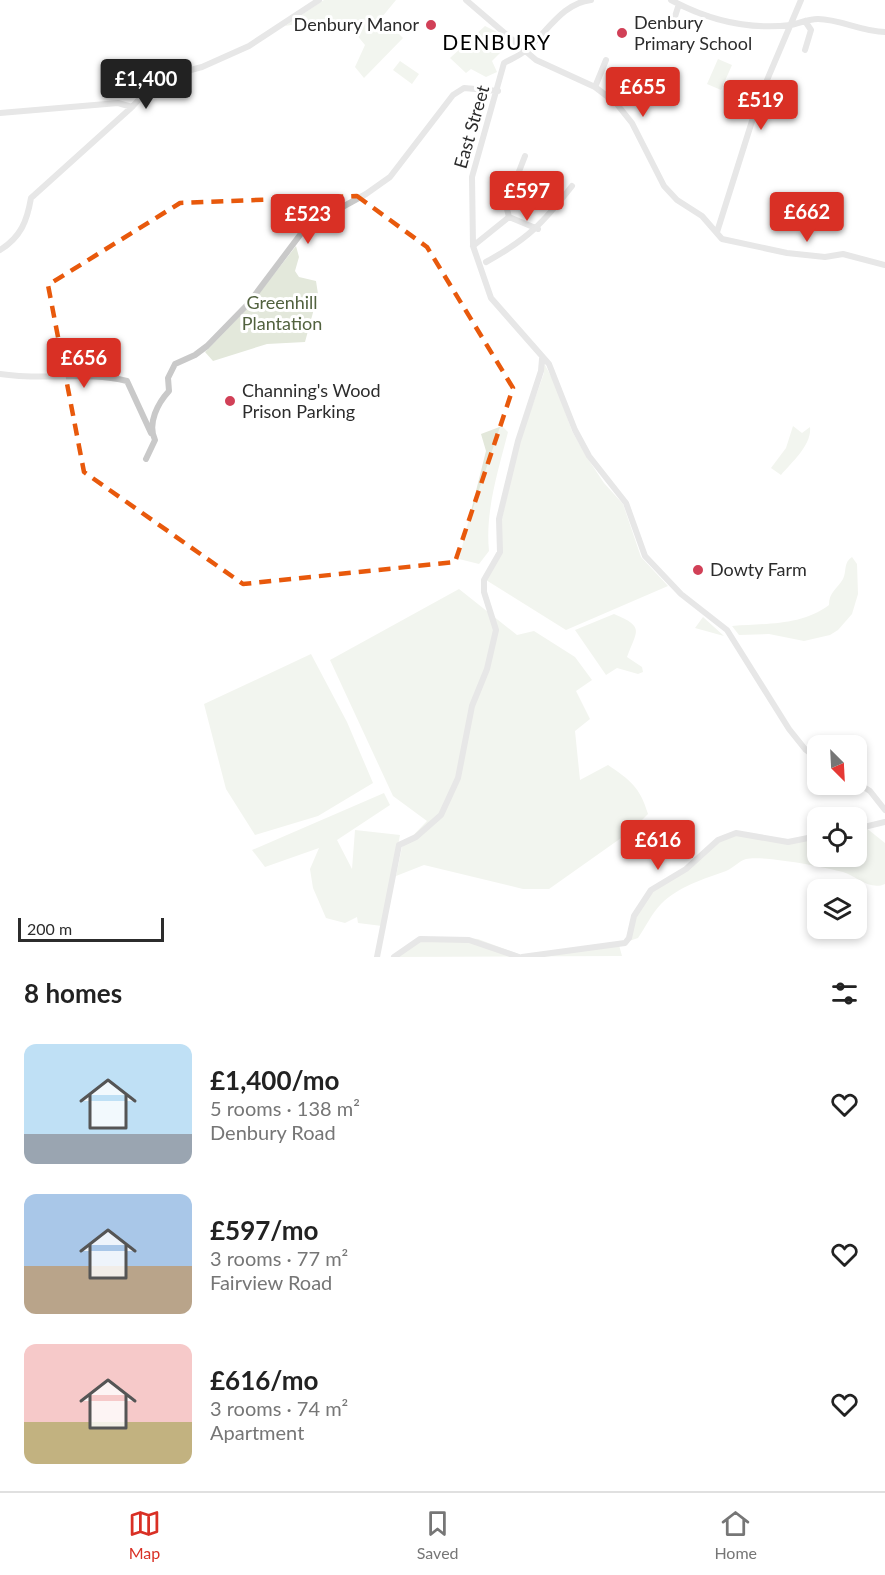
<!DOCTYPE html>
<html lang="en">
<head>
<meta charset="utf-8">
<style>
  :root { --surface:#fff; --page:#f2f2f2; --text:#222; --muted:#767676; --line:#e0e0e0; --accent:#d93025 }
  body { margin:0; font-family:Lato,sans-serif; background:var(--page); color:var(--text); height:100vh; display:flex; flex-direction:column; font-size:22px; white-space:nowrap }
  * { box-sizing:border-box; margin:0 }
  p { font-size:20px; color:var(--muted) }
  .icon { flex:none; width:33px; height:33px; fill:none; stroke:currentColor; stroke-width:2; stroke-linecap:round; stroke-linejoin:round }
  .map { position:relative; height:957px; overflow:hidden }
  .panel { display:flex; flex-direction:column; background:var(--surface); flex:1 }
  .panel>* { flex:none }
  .needle { width:39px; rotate:156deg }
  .buttons { position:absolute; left:807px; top:735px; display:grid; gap:12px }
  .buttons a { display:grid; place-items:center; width:60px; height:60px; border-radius:12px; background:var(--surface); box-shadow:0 3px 9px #0003; font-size:30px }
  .scale { position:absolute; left:18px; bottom:15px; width:146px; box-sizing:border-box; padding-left:6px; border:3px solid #2c2c2c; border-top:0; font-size:16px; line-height:21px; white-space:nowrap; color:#2c2c2c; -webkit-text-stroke:4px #fff; paint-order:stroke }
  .price { position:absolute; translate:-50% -51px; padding:0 14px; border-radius:6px; background:var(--accent); color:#fff; font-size:20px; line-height:39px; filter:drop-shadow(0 2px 3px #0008) }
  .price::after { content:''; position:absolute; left:50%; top:36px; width:18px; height:14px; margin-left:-9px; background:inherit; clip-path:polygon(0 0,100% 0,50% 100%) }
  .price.active { background:#222; color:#fff }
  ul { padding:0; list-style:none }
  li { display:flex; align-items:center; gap:18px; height:150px; padding:0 24px }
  li span { display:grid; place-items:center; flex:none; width:168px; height:120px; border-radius:12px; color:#555 }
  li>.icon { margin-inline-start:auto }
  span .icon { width:72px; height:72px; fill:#fffc; stroke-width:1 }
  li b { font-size:26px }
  h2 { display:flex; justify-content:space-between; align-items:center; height:72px; padding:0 24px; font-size:26px }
  .tab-bar { display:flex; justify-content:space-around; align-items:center; height:84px; border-top:2px solid var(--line); background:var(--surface); font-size:16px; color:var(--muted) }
  .tab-bar a { display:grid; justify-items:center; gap:3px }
  .tab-bar .active { color:var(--accent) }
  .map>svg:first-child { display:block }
  .green { fill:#e3e8db; fill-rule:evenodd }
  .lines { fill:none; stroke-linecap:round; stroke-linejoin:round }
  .minor { stroke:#c9c9c9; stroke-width:6 }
  .marked { fill:none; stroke:#e8590c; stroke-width:4.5; stroke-dasharray:12 8; stroke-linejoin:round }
  .poi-dot { fill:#d14057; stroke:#fff; stroke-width:2 }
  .labels { text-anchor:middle; stroke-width:6; stroke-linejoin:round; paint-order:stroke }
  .poi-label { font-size:18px; fill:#2c2c2c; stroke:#fff; text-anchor:start }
  .street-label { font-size:18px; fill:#2c2c2c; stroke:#fff }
  .park-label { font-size:18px; fill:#52623f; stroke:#fff }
  .quarter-label { font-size:21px; letter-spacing:1.5px; fill:#000; stroke:#fff }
</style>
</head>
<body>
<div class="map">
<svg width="885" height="957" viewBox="0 0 885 957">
  <rect width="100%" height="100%" fill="#fff"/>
  <!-- green -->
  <path class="green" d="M324 0H396L382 17 403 38 364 78 355 67 365 45 351 28 308 22 285 26Z
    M485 26 499 33 508 45 492 61 497 72 486 77 471 69 466 73 450 58ZM496 35 502 41 492 51 490 49 484 53 482 50 488 46 486 42 489 40 491 42Z
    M718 59 732 65 721 90 707 84Z
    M400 61 419 74 412 84 393 70Z
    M296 246 299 257 295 271 299 277 316 281 318 294 305 342 267 344 213 361 205 352 246 310Z
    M544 363 555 384 572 431 586 456 604 483 623 504 641 557 668 586 566 630 486 580 502 553V518L520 441 544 373Z
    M502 426 508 432C498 472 485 511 489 551L479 564 459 559 486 451 481 434Z
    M793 426 802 433 810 427C812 445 792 462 781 475L771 468 786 448Z
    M852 557 857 564 858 594 852 614 838 630 830 635 804 641 769 634 739 635 732 626C767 623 801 626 829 605 829 592 837 589 843 579 847 571 843 563 852 557Z
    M459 589 517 635 534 631 575 657 592 680 576 691 590 719 575 731 580 780 608 765C630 780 640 787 648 814L631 831 549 889H523L424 865 396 876 402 847 427 821 393 796 330 660Z
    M614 614C645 627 637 630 627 657L642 667 643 672 638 674 617 668 606 675 575 630Z
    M703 617 724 636 695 628Z
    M311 654 347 722 373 783 318 816 255 835 226 789 204 704Z
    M384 793 390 805 337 840 352 869 355 830 400 835 382 926 358 923 357 917 345 923 326 918 313 888 310 869 319 848 265 867 252 850Z
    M865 827 885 843V884C870 891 856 876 843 872 825 867 763 855 746 859 739 861 733 868 726 871 704 879 679 886 661 904 652 913 645 928 638 938L629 941 632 922 649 894 719 841 736 833 790 842 817 837 818 856H856L857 829Z
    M451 937 478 939 521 955 619 945 622 956 396 957 422 938Z"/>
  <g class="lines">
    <!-- minor -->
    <path class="minor" d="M466 0 536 60 595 87 616 103 632 123 664 186 677 200 702 216 722 239 787 253 825 257 843 254 885 265
      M591 0C562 3 546 34 525 51 519 56 511 59 504 63L472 177 473 246 491 298 549 364 575 430 589 456 626 503 645 556 681 594 727 630 789 729 805 749 818 759
      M671 0C708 20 749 30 791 25 799 23 809 19 818 19 840 19 862 32 885 32
      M671 29 679 4
      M805 50 811 30 805 21
      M595 87 606 60
      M0 113 118 103 132 107
      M509 217 538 229
      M717 232 759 99 801 0
      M473 246 509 217 506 205 525 156
      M0 250C21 237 27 221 31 198L132 107 154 83 164 77 202 67 249 46 319 0
      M486 262C528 239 543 223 572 186
      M0 374C42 381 86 371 127 381L151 433
      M146 459 155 440C147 423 158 403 169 391L168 378 175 364 195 355 207 346 248 304 306 227 366 194 390 177 453 95 464 88 498 91
      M856 782 870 791 885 810
      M856 829 885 822
      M377 957 399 845 416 837 441 815 458 778 472 706 487 669 496 630 484 592V580L500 552 499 519 518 441 541 371 542 359
      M394 957 420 939 469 940 519 957
      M522 957 625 943 629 938 634 916 651 890 686 869 718 840 736 833 788 842 818 836"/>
  </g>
  <!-- marked area -->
  <path d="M0 0H885V957H0ZM357 196 427 247 513 388 455 562 243 584 84 472 48 285 180 203Z" fill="#fff" fill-opacity=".55" fill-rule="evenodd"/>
  <path class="marked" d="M357 196 427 247 513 388 455 562 243 584 84 472 48 285 180 203Z"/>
  <!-- markers -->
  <g class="poi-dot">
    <circle cx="431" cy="25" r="6"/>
    <circle cx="622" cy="33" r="6"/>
    <circle cx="230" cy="401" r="6"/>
    <circle cx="698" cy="570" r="6"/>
  </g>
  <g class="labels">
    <!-- poi labels -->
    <g class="poi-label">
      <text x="634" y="29">Denbury<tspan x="634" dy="21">Primary School</tspan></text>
      <text x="419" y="31" text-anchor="end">Denbury Manor</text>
      <text x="242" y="397">Channing's Wood<tspan x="242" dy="21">Prison Parking</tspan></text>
      <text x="710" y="576">Dowty Farm</text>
    </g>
    <!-- street labels -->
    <g class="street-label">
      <text transform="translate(472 127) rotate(-74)" y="6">East Street</text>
    </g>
    <!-- park labels -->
    <g class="park-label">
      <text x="282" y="309">Greenhill<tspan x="282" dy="21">Plantation</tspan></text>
    </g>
    <!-- quarter labels -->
    <g class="quarter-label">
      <text x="497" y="50">DENBURY</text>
    </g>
  </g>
</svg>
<div class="buttons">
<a><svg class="needle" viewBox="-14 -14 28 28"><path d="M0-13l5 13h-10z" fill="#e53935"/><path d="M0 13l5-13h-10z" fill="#767676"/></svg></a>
<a><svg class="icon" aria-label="locate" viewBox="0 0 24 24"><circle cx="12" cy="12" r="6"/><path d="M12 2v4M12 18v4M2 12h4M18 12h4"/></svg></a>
<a><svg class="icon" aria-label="layers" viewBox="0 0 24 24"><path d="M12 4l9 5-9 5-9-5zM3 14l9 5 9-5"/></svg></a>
</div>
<div class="scale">200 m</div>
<b class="price active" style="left:146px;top:110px">£1,400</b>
<b class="price" style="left:643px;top:118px">£655</b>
<b class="price" style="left:761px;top:131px">£519</b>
<b class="price" style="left:527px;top:222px">£597</b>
<b class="price" style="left:807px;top:243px">£662</b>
<b class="price" style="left:308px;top:245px">£523</b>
<b class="price" style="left:84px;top:389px">£656</b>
<b class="price" style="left:658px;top:871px">£616</b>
</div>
<section class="panel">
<h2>8 homes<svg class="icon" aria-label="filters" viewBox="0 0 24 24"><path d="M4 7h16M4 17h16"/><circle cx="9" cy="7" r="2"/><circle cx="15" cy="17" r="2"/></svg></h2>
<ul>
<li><span style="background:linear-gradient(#bfe0f5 75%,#9aa5b1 0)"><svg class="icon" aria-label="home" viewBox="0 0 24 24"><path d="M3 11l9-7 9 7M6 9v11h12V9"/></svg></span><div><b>£1,400/mo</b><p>5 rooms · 138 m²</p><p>Denbury Road</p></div><svg class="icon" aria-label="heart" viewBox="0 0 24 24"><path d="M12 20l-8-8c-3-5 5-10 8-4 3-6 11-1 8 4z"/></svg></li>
<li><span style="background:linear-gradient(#a9c7e8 60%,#b9a48a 0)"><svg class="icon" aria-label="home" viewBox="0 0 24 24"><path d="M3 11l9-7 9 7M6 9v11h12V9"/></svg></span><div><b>£597/mo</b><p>3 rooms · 77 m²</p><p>Fairview Road</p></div><svg class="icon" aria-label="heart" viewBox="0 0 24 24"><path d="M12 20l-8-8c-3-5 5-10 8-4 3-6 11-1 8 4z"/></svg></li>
<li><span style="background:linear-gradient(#f6c9c9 65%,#c2b280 0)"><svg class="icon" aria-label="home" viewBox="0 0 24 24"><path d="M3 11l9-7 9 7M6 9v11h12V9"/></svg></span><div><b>£616/mo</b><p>3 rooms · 74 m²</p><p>Apartment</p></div><svg class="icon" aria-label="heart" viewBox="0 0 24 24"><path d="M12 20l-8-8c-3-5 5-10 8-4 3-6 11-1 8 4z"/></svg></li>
</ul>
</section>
<nav class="tab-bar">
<a class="active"><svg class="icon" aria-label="map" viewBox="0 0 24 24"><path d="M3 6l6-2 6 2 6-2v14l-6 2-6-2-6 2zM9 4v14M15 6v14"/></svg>Map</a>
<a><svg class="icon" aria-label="saved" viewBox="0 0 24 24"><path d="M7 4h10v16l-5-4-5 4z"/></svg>Saved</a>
<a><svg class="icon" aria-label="home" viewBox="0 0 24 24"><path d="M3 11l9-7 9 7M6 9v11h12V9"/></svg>Home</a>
</nav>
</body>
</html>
